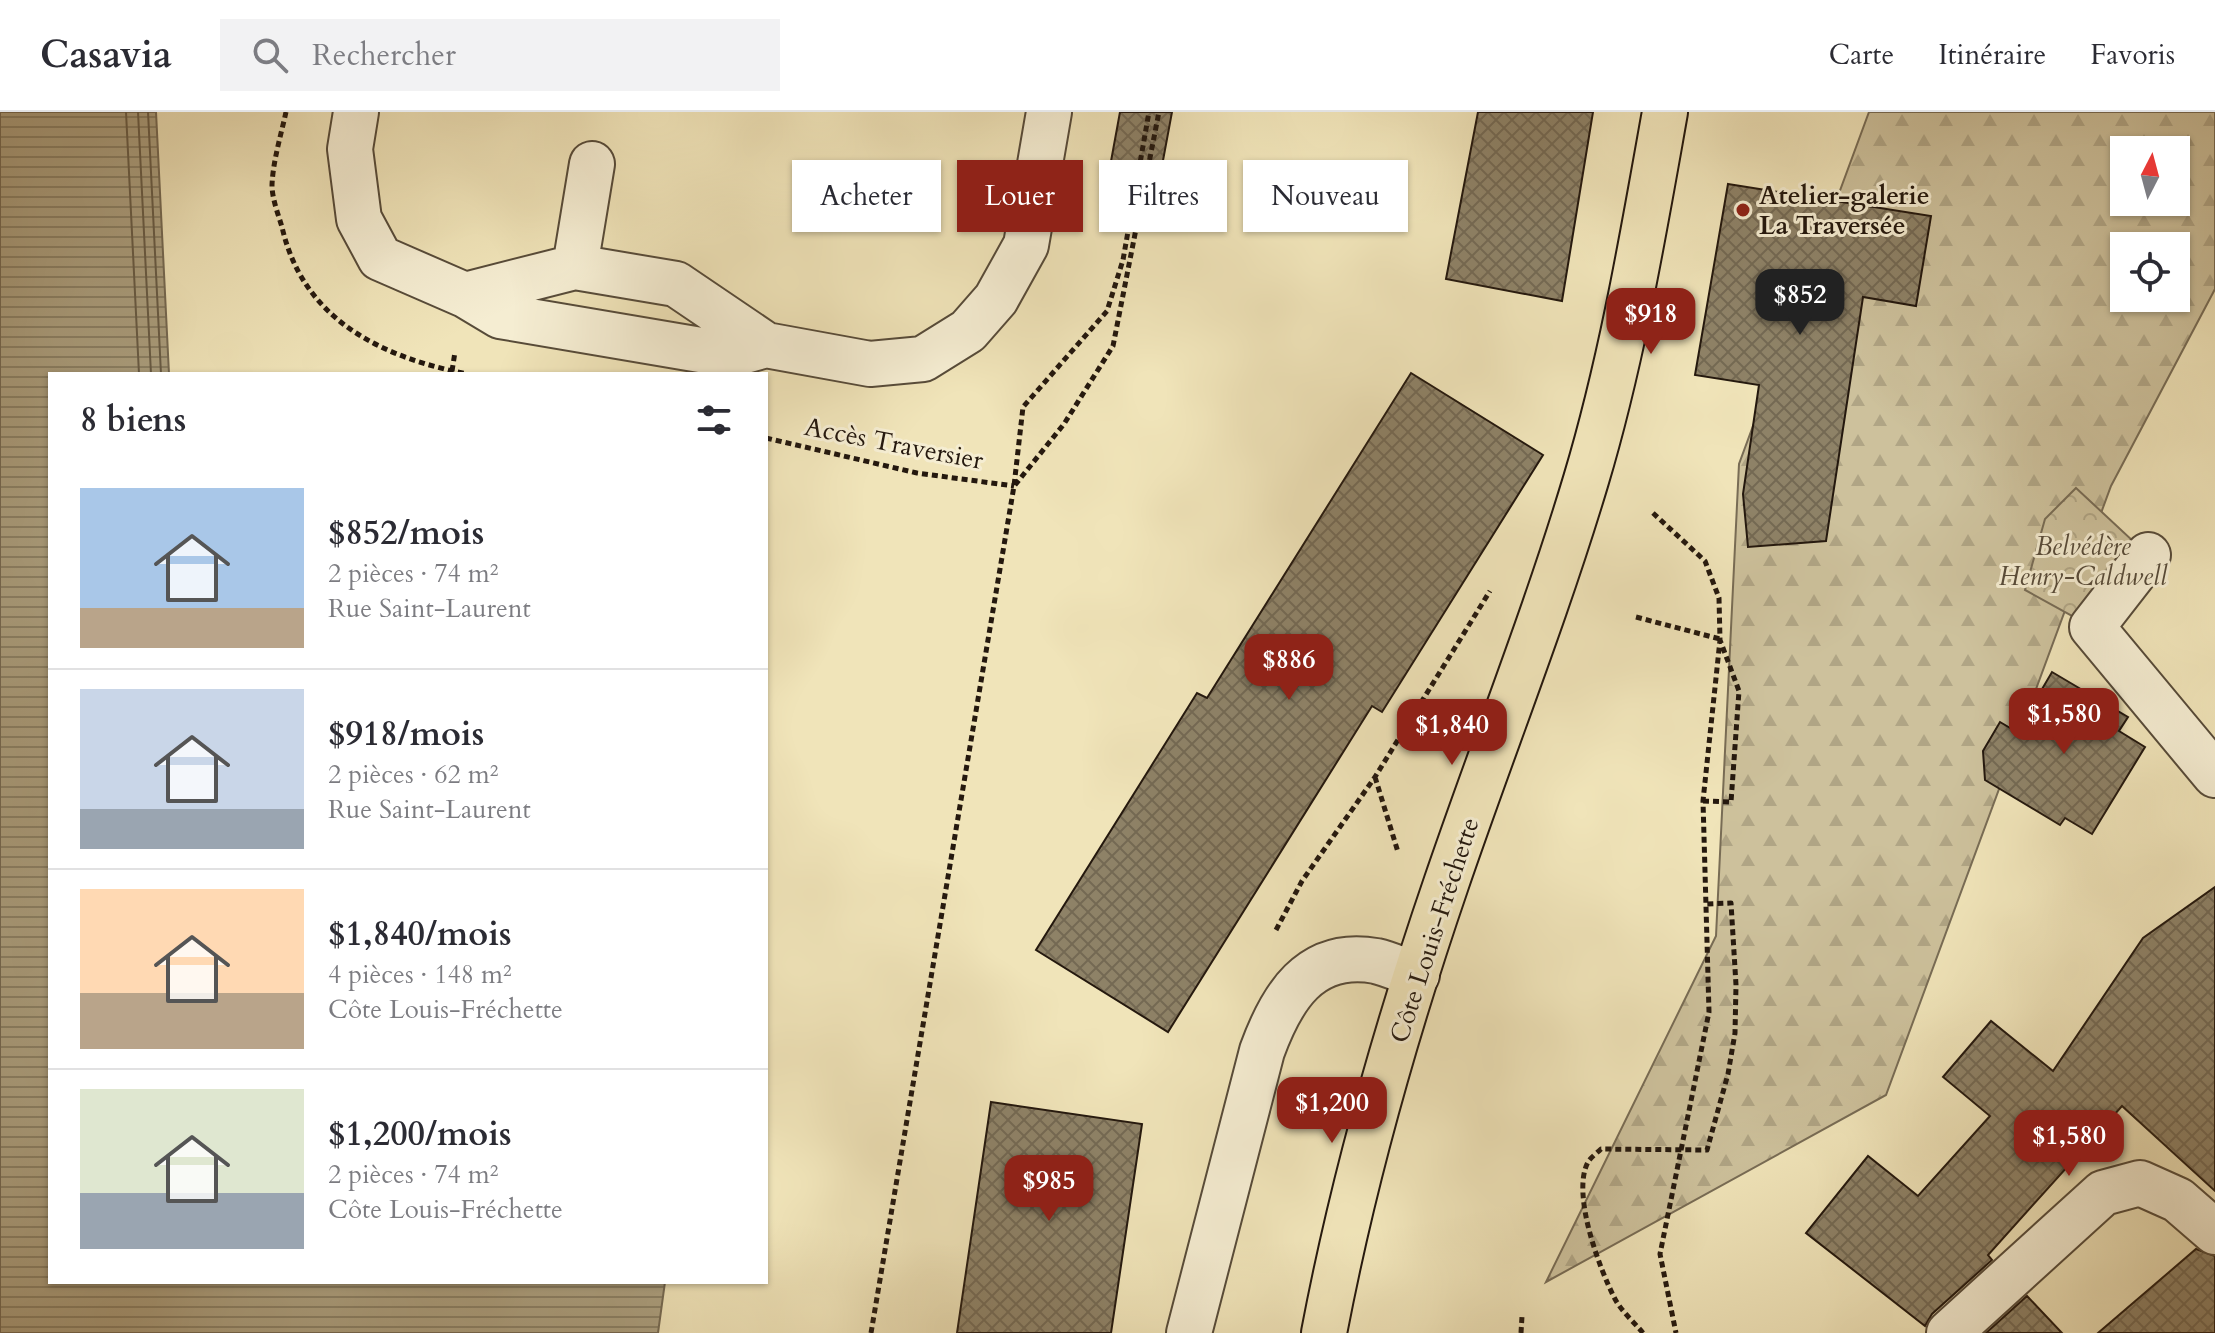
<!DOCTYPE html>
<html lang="fr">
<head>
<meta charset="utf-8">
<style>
  :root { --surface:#fff; --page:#f2f2f3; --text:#2b2b33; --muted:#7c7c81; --line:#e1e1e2; --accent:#8f2418 }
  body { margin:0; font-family:Cardo,serif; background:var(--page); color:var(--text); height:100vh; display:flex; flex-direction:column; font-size:30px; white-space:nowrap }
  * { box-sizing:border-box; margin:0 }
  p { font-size:26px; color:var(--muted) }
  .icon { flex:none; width:44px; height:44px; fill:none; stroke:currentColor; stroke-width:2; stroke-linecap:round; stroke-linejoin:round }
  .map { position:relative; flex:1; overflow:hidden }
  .drawer { position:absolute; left:48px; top:260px; width:720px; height:912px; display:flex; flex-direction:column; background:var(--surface); border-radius:0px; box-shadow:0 2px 6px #0004 }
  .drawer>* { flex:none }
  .guide { position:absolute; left:792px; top:48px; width:760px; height:72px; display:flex; gap:16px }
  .needle { width:52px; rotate:6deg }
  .tools { position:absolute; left:2110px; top:24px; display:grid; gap:16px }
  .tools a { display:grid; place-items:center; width:80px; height:80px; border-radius:0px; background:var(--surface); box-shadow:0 2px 6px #0004; font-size:40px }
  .price { position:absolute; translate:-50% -68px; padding:0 18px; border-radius:16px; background:var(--accent); color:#fff; font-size:26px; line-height:52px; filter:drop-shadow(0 2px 4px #0008) }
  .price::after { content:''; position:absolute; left:50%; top:48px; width:24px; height:18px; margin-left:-12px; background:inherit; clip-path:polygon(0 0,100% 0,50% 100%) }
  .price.current { background:#222; color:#fff }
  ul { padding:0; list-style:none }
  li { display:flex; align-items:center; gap:24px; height:200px; padding:0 32px }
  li+li { border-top:2px solid var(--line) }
  li span { display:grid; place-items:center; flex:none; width:224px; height:160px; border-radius:0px; color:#555 }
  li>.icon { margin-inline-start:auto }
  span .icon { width:96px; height:96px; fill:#fffc; stroke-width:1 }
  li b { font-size:34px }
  h2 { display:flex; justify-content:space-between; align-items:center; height:96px; padding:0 32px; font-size:34px }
  .tag { padding:0 28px; border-radius:0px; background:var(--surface); box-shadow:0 2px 6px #0004; font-size:28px; line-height:72px }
  .tag.current { background:var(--accent); color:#fff }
  header { display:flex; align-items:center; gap:48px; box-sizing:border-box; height:112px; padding:0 40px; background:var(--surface); border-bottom:2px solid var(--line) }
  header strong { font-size:38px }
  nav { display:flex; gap:44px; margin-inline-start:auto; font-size:28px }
  .search { width:560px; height:72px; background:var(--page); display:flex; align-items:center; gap:20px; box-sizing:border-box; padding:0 28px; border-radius:0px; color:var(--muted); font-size:30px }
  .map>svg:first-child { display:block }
  .forest { fill:url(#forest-firs); stroke:#786c55; stroke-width:2; fill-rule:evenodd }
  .park { fill:url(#park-crowns); stroke:#786c55; stroke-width:2 }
  .water { fill:url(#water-rules); stroke:#756952; stroke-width:2 }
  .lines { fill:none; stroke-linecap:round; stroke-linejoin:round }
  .shore { stroke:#685c46; stroke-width:2 }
  .building { fill:url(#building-cross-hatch); stroke:#24180e; stroke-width:2 }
  .minor-casing { stroke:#574b39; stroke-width:48 }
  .major-casing { stroke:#24180e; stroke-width:48 }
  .path { stroke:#24180e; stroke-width:5; stroke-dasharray:6 4; stroke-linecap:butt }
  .minor { stroke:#f5edd2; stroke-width:44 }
  .major { stroke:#f0e4b9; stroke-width:44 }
  .poi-dot { fill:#8f2418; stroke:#f5edd2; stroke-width:3 }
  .labels { text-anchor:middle; stroke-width:6; stroke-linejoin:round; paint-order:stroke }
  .poi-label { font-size:26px; font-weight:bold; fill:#24180e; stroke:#f5edd2; text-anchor:start }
  .street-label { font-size:26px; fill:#24180e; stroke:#f5edd2 }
  .park-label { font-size:26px; font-style:italic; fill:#574b39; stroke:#f5edd2 }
</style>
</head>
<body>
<header>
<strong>Casavia</strong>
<div class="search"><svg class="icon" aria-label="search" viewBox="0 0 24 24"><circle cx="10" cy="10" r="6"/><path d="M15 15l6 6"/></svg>Rechercher</div>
<nav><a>Carte</a><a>Itinéraire</a><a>Favoris</a></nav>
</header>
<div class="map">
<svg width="2215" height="1221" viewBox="0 0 2215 1221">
  <defs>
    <pattern id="forest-firs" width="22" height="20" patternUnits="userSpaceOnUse" patternTransform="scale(2)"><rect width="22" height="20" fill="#cdc19c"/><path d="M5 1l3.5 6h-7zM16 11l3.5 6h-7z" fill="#b0a585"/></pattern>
    <pattern id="park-crowns" width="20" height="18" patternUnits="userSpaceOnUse" patternTransform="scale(2)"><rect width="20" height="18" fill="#cdc19c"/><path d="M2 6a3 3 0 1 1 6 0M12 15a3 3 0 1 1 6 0" fill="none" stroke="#b0a585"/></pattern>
    <pattern id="water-rules" width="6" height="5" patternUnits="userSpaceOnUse" patternTransform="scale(2)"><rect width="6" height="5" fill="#ab9f7f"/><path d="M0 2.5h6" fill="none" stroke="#8b8166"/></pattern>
    <pattern id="building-cross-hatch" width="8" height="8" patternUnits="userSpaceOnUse" patternTransform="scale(2)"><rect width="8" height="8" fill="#8e8267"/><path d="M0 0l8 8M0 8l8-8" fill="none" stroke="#746953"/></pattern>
  </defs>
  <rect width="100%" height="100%" fill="#f0e4b9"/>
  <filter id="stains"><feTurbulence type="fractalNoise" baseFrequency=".0025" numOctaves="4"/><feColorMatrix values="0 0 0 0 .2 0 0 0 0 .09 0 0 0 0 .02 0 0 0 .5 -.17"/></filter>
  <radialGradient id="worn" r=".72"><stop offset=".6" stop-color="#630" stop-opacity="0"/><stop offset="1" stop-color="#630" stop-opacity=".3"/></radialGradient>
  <!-- forest -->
  <path class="forest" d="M1869 0H2215V177L2111 374 1886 983 1546 1170 1716 824 1739 352ZM2124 38H2176V90H2124ZM2124 134H2176V186H2124Z"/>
  <!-- park -->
  <path class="park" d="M2076 376 2148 443 2092 515 2025 478 2045 407Z"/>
  <!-- water -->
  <path class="water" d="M0 0H156L169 262H50V1170H665L658 1221H0Z"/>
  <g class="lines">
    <!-- shore -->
    <path class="shore" d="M126 0 139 262
      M138 0 151 262
      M148 0 161 262"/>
  </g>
  <!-- building -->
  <path class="building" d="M1120 0H1172L1151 113 1101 104Z
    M1478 0H1593L1562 189 1446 167Z
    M1728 72 1931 104 1916 194 1863 185 1826 429 1748 435 1743 382 1759 273 1695 263Z
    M1411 261 1543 343 1382 600 1372 594 1168 920 1036 838 1197 581 1207 586Z
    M2052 560 2128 605 2119 619 2145 635 2092 722 2065 706 2060 713 1985 668 1983 639 2000 610 2017 620Z
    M2215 775V1079L2122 994 1988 1143 1992 1148 1932 1202 1925 1214 1806 1121 1868 1044 1918 1084 1990 1004 1943 965 1991 909 2053 959 2143 826Z
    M991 990 1142 1012 1111 1221H957Z
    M2196 1137 2215 1144V1221H2098Z
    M2027 1184 2062 1221H1986Z"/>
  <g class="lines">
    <!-- minor casing -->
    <g class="minor-casing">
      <path id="minor" d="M356 0 350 37 359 107 380 146 465 183 500 204 730 243 766 233
        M575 155 592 52
        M465 183 575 155 676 172 766 233 870 252 923 247 968 219 996 187 1026 133 1049 0
        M2148 443 2092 515 2215 663
        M1189 1221 1262 939C1281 887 1309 837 1376 849 1389 852 1404 859 1417 863
        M1949 1221 2103 1081 2140 1071 2178 1088 2215 1120"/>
    </g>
    <!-- major casing -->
    <g class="major-casing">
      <path id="major" d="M1324 1221C1353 1069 1396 918 1446 772 1492 637 1545 505 1586 368 1622 248 1643 123 1665 0"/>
    </g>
    <!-- path -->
    <path class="path" d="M286 0C281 23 273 49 272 73 272 86 278 102 282 115 303 208 381 245 467 262
      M452 259 455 240
      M766 326 917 361 1014 374
      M1015 373 1064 312 1113 234 1159 0
      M1653 401 1705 449 1719 486 1720 528 1703 689 1709 900 1660 1142 1676 1221
      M1636 505 1720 527
      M1375 665 1398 740
      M1703 689 1731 690 1739 579 1720 528
      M1276 818 1302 769 1375 665 1490 479
      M871 1221 1014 374 1023 295 1107 199 1123 148 1149 0
      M1521 1221 1522 1204
      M1643 1221C1634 1210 1622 1200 1615 1187 1600 1158 1571 1082 1588 1050 1590 1046 1597 1041 1601 1037L1707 1038 1728 962 1735 921 1736 873 1731 791 1705 792"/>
    <!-- minor -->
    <use href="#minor" class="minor"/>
    <!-- major -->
    <use href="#major" class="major"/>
  </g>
  <!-- markers -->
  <circle class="poi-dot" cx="1743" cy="98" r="8"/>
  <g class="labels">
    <!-- poi labels -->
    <g class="poi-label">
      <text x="1759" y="92">Atelier-galerie<tspan x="1759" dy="30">La Traversée</tspan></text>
    </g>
    <!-- street labels -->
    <g class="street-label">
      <text transform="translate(894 331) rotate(11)" y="9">Accès Traversier</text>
      <text transform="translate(1434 818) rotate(-72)" y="9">Côte Louis-Fréchette</text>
    </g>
    <!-- park labels -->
    <g class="park-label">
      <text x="2083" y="443">Belvédère<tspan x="2083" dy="30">Henry-Caldwell</tspan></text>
    </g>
  </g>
  <rect width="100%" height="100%" filter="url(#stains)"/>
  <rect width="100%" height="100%" fill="url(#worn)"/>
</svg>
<div class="tools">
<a><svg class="needle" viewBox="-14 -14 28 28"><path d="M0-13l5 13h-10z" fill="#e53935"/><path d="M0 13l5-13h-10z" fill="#7c7c81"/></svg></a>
<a><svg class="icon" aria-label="locate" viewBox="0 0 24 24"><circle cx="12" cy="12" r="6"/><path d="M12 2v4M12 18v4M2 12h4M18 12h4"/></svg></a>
</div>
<b class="price current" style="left:1800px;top:225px">$852</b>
<b class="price" style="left:1651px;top:244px">$918</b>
<b class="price" style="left:1289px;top:590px">$886</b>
<b class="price" style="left:2064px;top:644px">$1,580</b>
<b class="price" style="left:1452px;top:655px">$1,840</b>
<b class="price" style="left:1332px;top:1033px">$1,200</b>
<b class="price" style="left:2069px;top:1066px">$1,580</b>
<b class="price" style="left:1049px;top:1111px">$985</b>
<div class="guide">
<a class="tag">Acheter</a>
<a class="tag current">Louer</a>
<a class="tag">Filtres</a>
<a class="tag">Nouveau</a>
</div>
<section class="drawer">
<h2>8 biens<svg class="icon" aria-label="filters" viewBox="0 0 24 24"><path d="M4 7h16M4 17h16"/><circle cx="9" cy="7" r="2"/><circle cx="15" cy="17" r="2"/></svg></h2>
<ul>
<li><span style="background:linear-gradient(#a9c7e8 75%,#b9a48a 0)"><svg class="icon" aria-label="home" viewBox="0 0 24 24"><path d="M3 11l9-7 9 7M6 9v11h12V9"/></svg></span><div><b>$852/mois</b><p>2 pièces · 74 m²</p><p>Rue Saint-Laurent</p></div></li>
<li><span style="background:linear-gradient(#c9d6e8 75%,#9aa5b1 0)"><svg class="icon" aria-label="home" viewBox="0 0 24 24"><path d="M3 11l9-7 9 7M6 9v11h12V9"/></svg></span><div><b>$918/mois</b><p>2 pièces · 62 m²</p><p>Rue Saint-Laurent</p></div></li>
<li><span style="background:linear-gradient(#ffd9b3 65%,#b9a48a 0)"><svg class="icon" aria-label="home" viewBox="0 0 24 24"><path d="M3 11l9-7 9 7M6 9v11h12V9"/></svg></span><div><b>$1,840/mois</b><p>4 pièces · 148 m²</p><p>Côte Louis-Fréchette</p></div></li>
<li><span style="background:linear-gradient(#dfe7d0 65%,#9aa5b1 0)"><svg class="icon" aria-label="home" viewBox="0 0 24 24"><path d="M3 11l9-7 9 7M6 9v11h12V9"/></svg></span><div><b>$1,200/mois</b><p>2 pièces · 74 m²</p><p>Côte Louis-Fréchette</p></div></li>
</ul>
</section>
</div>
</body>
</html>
